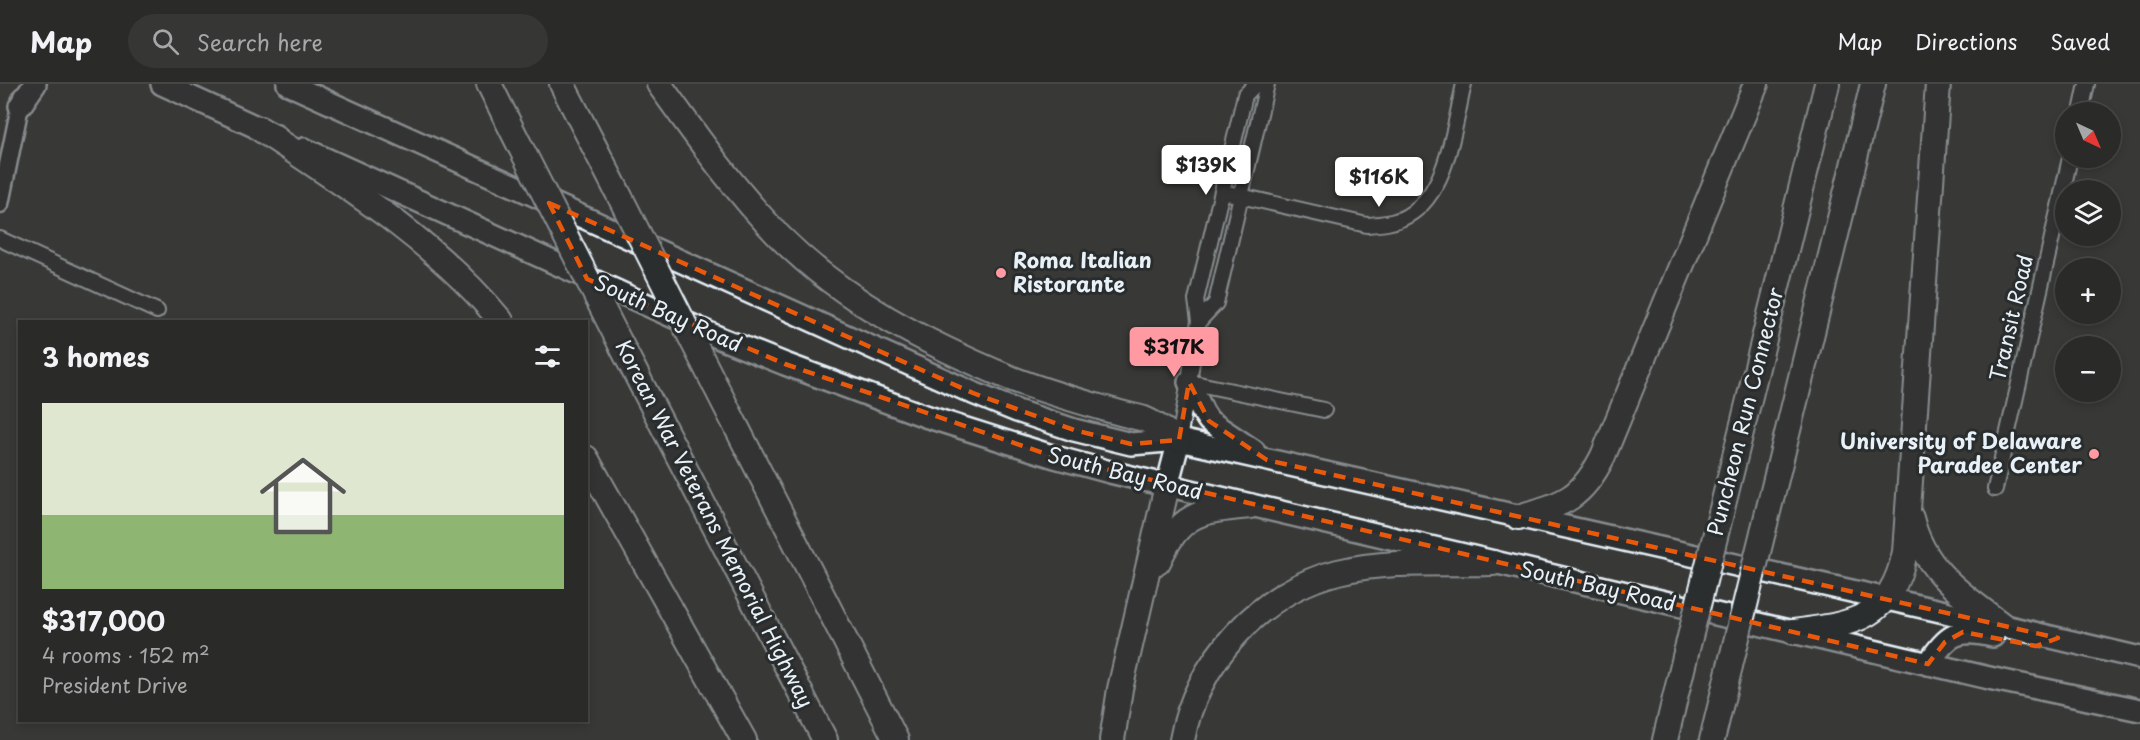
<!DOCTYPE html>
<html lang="en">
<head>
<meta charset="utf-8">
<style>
  body { margin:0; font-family:"Playpen Sans",sans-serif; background:#363634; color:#f1f3f6; height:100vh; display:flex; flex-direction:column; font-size:22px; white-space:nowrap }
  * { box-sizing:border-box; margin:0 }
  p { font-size:20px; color:#a5a7a8 }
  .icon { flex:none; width:33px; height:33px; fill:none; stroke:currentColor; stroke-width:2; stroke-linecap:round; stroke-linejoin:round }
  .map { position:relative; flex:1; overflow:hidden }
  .panel { position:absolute; left:18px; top:236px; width:570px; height:402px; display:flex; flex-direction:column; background:#2a2a28; border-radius:0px; box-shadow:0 3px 9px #0003,0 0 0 2px #464645 }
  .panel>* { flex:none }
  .needle { width:39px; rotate:136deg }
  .controls { position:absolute; left:2055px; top:18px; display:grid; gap:12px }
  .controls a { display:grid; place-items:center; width:66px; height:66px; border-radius:50%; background:#2a2a28; box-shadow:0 3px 9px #0003,0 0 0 2px #464645; font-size:30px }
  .price { position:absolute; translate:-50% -51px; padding:0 14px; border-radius:6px; background:#fff; color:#222; font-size:20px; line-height:39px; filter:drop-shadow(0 2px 3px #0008) }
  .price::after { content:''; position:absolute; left:50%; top:36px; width:18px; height:14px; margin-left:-9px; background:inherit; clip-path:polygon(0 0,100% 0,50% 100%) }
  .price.current { background:#ff9aa2; color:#111 }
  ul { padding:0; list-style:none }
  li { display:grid; align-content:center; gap:12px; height:318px; padding:0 24px }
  li span { display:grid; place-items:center; height:186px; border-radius:0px; color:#555 }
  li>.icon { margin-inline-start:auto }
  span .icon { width:108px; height:108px; fill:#fffc; stroke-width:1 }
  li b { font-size:26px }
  h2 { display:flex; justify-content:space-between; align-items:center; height:72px; padding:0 24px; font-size:26px }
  header { display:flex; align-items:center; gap:36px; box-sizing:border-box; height:84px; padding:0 30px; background:#2a2a28; border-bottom:2px solid #464645 }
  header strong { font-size:28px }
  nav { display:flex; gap:33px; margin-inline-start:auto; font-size:21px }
  .search { width:420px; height:54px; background:#363634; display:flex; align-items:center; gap:15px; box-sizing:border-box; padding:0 21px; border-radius:33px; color:#a5a7a8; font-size:22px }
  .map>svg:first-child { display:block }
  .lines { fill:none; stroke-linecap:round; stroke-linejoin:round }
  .minor-casing { stroke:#e8f1f8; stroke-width:18 }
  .tertiary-casing { stroke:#e8f1f8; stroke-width:21 }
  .trunk-casing { stroke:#e8f1f8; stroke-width:26 }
  .motorway-casing { stroke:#e8f1f8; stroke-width:28 }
  .minor { stroke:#2a2d2e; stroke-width:14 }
  .tertiary { stroke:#2a2d2e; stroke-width:16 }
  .trunk { stroke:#2a2d2e; stroke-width:21 }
  .motorway { stroke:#2a2d2e; stroke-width:24 }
  .motorway-bridge-casing { stroke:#e8f1f8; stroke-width:28; stroke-linecap:butt }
  .motorway-bridge { stroke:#2a2d2e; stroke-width:24 }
  .marked { fill:none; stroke:#e8590c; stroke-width:4.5; stroke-dasharray:12 8; stroke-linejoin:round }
  .poi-dot { fill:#ff9aa2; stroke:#2a2d2e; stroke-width:2 }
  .labels { text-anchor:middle; stroke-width:6; stroke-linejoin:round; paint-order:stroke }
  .poi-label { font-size:21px; font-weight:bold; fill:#e8f1f8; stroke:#2a2d2e; text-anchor:start }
  .street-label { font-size:21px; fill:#e8f1f8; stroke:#2a2d2e }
</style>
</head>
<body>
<header>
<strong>Map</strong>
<div class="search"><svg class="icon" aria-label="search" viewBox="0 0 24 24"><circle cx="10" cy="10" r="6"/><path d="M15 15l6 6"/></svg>Search here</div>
<nav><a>Map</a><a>Directions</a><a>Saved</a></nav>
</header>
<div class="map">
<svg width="2140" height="656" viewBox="0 0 2140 656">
  <rect width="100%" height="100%" fill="#383836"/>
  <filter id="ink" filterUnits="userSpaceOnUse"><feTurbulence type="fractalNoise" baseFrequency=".0167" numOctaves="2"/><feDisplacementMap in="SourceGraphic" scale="12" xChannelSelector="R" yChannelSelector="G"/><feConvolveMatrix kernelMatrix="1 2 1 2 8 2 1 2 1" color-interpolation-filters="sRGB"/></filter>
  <g filter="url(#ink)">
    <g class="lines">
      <defs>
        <g id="minor">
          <path d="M2081,28l6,-28"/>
          <path d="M1223,108l144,33c14,-1 28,-2 40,-9 41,-23 47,-90 57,-132"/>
          <path d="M0,155l157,72"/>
          <path d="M1199,237l17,-18 51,-219"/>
          <path d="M1189,298l135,28"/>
          <path d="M1179,356l20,-119 -3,-21 49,-205 11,-11"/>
          <path d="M1995,405l75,-331"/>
        </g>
        <path id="tertiary" d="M0,120l22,-108"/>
        <g id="trunk">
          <path d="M162,0l114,52"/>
          <path d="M288,0l685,309 44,18 57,19 57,14 48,-4 757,170 204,48"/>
          <path d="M20,22l15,-22"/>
          <path d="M304,65l418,190 63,25 140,52 130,41 55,15 879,206 151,32"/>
          <path d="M1189,298l14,30 6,9 45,30"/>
          <path d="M1167,402l12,-46"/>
          <path d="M1928,580c21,-31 29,-36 65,-28"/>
        </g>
        <g id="motorway">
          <path d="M489,0l31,62"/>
          <path d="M562,0l54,105"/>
          <path d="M659,0c38,53 75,106 121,153 65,65 146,106 230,141 33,13 69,23 103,33 10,3 21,5 31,8 12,5 24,14 35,21"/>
          <path d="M260,45c86,57 174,111 241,192"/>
          <path d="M620,259l205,397"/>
          <path d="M715,301l181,355"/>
          <path d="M586,374l158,282"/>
          <path d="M1721,429l106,-429"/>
          <path d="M1518,433c45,-13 63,-17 85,-61l153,-372"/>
          <path d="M1911,434c13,53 50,76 91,107"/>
          <path d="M1763,448l110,-448"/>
          <path d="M1158,478c23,-50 41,-51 92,-56"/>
          <path d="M1793,548c60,-8 98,-12 112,-80l33,-468"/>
          <path d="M1112,656l8,-51 47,-203"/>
          <path d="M1182,656c14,-78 79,-149 156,-168 50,-12 104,-8 155,-9"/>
          <path d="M1665,656l20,-83"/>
          <path d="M1712,656l18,-74"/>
        </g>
      </defs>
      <use href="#minor" class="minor-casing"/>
      <use href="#tertiary" class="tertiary-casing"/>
      <use href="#trunk" class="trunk-casing"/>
      <use href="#motorway" class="motorway-casing"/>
      <use href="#minor" class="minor"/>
      <use href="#tertiary" class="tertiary"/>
      <use href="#trunk" class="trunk"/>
      <use href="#motorway" class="motorway"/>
      <defs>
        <g id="motorway-bridge">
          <path d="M520,62l100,197"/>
          <path d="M616,105l99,196"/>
          <path d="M1685,573l36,-144"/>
          <path d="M1730,582l33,-134"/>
        </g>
      </defs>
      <use href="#motorway-bridge" class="motorway-bridge-casing"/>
      <use href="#motorway-bridge" class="motorway-bridge"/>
    </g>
  </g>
  <path d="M0 0H2140V656H0ZM549,119l424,190 101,37 57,14 48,-4 10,-58 20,39 58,39 791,178 -22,8 -73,-14 -18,10 -17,22 -873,-207 -270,-93 -198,-85z" fill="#383836" fill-opacity=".55" fill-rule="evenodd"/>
  <path class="marked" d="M549,119l424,190 101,37 57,14 48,-4 10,-58 20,39 58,39 791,178 -22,8 -73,-14 -18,10 -17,22 -873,-207 -270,-93 -198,-85z"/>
  <g class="poi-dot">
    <circle cx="1001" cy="189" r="6"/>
    <circle cx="2094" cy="370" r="6"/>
  </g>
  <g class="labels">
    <g class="poi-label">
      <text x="1013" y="184">Roma Italian<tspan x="1013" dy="24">Ristorante</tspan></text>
      <text x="2082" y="365" text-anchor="end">University of Delaware<tspan x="2082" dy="24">Paradee Center</tspan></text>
    </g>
    <g class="street-label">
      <text transform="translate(668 230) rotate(24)" y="7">South Bay Road</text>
      <text transform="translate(2012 234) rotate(-77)" y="7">Transit Road</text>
      <text transform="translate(1746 328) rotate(-76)" y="7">Puncheon Run Connector</text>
      <text transform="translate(1125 390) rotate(14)" y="7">South Bay Road</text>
      <text transform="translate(714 440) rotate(63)" y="7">Korean War Veterans Memorial Highway</text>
      <text transform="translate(1598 503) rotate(13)" y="7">South Bay Road</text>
    </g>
  </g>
</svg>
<div class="controls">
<a><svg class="needle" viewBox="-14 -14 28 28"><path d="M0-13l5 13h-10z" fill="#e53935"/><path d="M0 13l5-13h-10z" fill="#a5a7a8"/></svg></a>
<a><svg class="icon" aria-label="layers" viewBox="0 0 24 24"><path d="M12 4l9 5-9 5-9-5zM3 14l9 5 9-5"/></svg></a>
<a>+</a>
<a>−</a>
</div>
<b class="price" style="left:1206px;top:112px">$139K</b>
<b class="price" style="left:1379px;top:124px">$116K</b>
<b class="price current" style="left:1174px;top:294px">$317K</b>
<section class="panel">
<h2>3 homes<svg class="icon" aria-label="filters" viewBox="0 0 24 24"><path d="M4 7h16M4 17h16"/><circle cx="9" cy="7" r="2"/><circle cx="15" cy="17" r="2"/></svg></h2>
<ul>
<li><span style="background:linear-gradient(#dfe7d0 60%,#8fb573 0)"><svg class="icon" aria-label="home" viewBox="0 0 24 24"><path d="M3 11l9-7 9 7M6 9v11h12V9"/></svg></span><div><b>$317,000</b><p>4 rooms · 152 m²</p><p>President Drive</p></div></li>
</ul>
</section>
</div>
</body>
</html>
